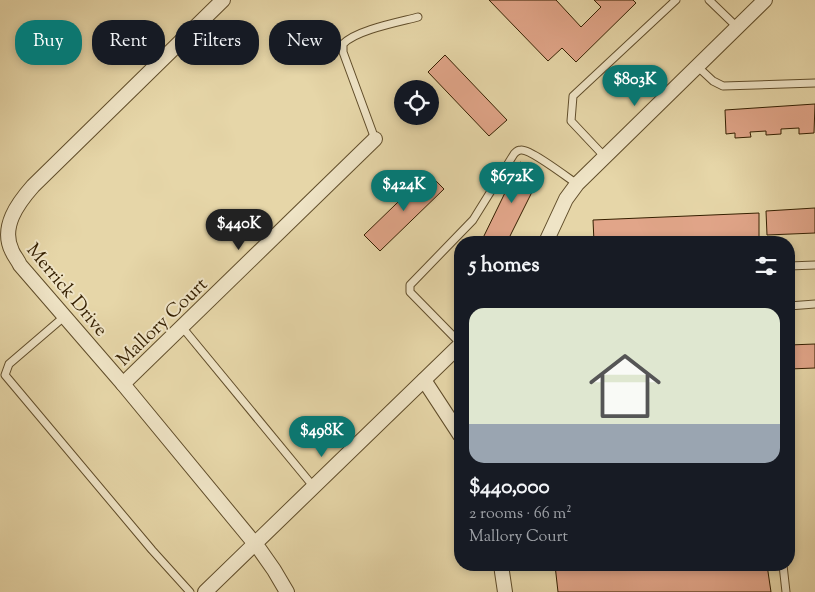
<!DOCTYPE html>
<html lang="en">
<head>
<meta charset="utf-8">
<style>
  body { margin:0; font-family:"Sorts Mill Goudy",serif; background:#20242c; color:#f1f3f6; height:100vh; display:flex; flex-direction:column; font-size:19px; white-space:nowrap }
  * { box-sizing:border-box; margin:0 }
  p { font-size:16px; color:#9ea1a6 }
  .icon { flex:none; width:28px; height:28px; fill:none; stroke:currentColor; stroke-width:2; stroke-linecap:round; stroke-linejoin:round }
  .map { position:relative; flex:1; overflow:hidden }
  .sheet { position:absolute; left:454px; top:236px; width:341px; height:335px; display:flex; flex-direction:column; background:#171b24; border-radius:20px; box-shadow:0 2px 8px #0003 }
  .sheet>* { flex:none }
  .banner { position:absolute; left:15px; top:20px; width:364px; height:45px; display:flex; gap:10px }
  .fabs { position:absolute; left:394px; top:80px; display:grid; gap:10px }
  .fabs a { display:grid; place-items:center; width:45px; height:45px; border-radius:50%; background:#171b24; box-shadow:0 2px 8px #0003; font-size:25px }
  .price { position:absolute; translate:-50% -42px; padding:0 11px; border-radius:18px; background:#0f766e; color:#fff; font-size:16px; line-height:32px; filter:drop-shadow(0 1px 2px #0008) }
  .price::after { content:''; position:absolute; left:50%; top:30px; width:15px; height:11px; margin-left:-8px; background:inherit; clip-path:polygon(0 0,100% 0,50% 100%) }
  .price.on { background:#222; color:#fff }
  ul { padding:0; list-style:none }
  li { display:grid; align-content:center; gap:10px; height:265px; padding:0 15px }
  li span { display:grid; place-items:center; height:155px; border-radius:15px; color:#555 }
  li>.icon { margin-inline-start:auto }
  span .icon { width:90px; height:90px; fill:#fffc; stroke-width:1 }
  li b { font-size:21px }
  h2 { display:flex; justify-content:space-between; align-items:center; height:60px; padding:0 15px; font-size:21px }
  .chip { padding:0 18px; border-radius:20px; background:#171b24; box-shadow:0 2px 8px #0003; font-size:18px; line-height:45px }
  .chip.on { background:#0f766e; color:#fff }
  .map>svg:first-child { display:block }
  .building { fill:#e1a589; stroke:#341f00 }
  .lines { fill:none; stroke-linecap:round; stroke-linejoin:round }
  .service-casing { stroke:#604d2a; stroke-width:9 }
  .minor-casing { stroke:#604d2a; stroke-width:16 }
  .service { stroke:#efe4c6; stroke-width:7 }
  .minor { stroke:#efe4c6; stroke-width:14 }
  .labels { text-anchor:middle; stroke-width:4; stroke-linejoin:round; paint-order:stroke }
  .street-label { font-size:19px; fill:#341f00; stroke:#efe4c6 }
</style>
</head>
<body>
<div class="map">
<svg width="815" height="592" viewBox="0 0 815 592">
  <rect width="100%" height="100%" fill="#e6d6a8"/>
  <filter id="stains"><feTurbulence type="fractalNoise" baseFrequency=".004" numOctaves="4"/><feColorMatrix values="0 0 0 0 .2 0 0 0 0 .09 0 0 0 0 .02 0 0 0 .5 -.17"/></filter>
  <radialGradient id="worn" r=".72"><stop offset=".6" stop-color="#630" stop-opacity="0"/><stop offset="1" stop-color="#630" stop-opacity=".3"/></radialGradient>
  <g class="building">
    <path d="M489,0h67l25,27 20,-20 -7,-7h39l3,3 -60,59 -14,-14 -14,13z"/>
    <path d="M445,55l62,65 -18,16 -61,-64z"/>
    <path d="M815,104l-1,29 -15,1v-6l-18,1v5l-15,1v-4l-16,1 1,5 -16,1v-5l-9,1 -1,-24z"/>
    <path d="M520,162l22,10 -35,70h-26z"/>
    <path d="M428,173l16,16 -64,62 -16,-16z"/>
    <path d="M815,208v25l-48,2 -1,-24z"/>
    <path d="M759,213v24l-121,5h-44l-1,-22z"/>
    <path d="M815,344v24l-26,1v-24z"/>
    <path d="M555,565h212l4,27h-213z"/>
  </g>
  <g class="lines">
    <defs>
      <g id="service">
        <path d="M709,0l28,27"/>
        <path d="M698,67l15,14 10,5 92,-3"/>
        <path d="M375,139l-32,-87v-8c13,-14 56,-22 75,-27"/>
        <path d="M604,156l-33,-35 2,-25 103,-96"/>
        <path d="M789,266l26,-1"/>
        <path d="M789,306l26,-2"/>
        <path d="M65,316l-56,48 -4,11 147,175 38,42"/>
        <path d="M182,327l131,159"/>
        <path d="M460,343l-50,-51v-7l63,-65 41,-66c2,-2 3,-4 7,-4 9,-1 46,27 56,34"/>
        <path d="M783,565l3,27"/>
      </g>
      <g id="minor">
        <path d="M223,0l-190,186c-15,17 -33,41 -21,65 2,5 6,9 8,14l103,119 137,166 14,20 13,22"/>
        <path d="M546,242l20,-43 11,-15 188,-184"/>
        <path d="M424,380l36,55"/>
        <path d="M123,384l252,-245"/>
        <path d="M501,565l4,27"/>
        <path d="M205,592l255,-247"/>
      </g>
    </defs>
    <use href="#service" class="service-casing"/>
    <use href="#minor" class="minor-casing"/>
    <use href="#service" class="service"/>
    <use href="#minor" class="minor"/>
  </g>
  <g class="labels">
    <g class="street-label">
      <text transform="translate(68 289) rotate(50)" y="7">Merrick Drive</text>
      <text transform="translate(161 321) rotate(-44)" y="7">Mallory Court</text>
    </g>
  </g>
  <rect width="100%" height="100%" filter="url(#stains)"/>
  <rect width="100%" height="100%" fill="url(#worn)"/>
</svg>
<div class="fabs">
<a><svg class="icon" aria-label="locate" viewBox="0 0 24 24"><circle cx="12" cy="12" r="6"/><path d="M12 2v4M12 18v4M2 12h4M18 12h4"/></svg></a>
</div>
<b class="price" style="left:635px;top:107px">$803K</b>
<b class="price" style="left:512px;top:204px">$672K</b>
<b class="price" style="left:404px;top:212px">$424K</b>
<b class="price on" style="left:239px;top:251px">$440K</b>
<b class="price" style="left:322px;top:458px">$498K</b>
<div class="banner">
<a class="chip on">Buy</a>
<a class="chip">Rent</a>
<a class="chip">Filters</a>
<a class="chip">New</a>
</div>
<section class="sheet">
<h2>5 homes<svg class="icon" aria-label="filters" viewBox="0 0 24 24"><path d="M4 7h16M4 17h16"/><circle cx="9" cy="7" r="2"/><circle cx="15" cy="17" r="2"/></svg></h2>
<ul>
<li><span style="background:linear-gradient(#dfe7d0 75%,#9aa5b1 0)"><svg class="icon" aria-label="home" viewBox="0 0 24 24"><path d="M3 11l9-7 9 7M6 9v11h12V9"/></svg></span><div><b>$440,000</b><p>2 rooms · 66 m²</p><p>Mallory Court</p></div></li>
</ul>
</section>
</div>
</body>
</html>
